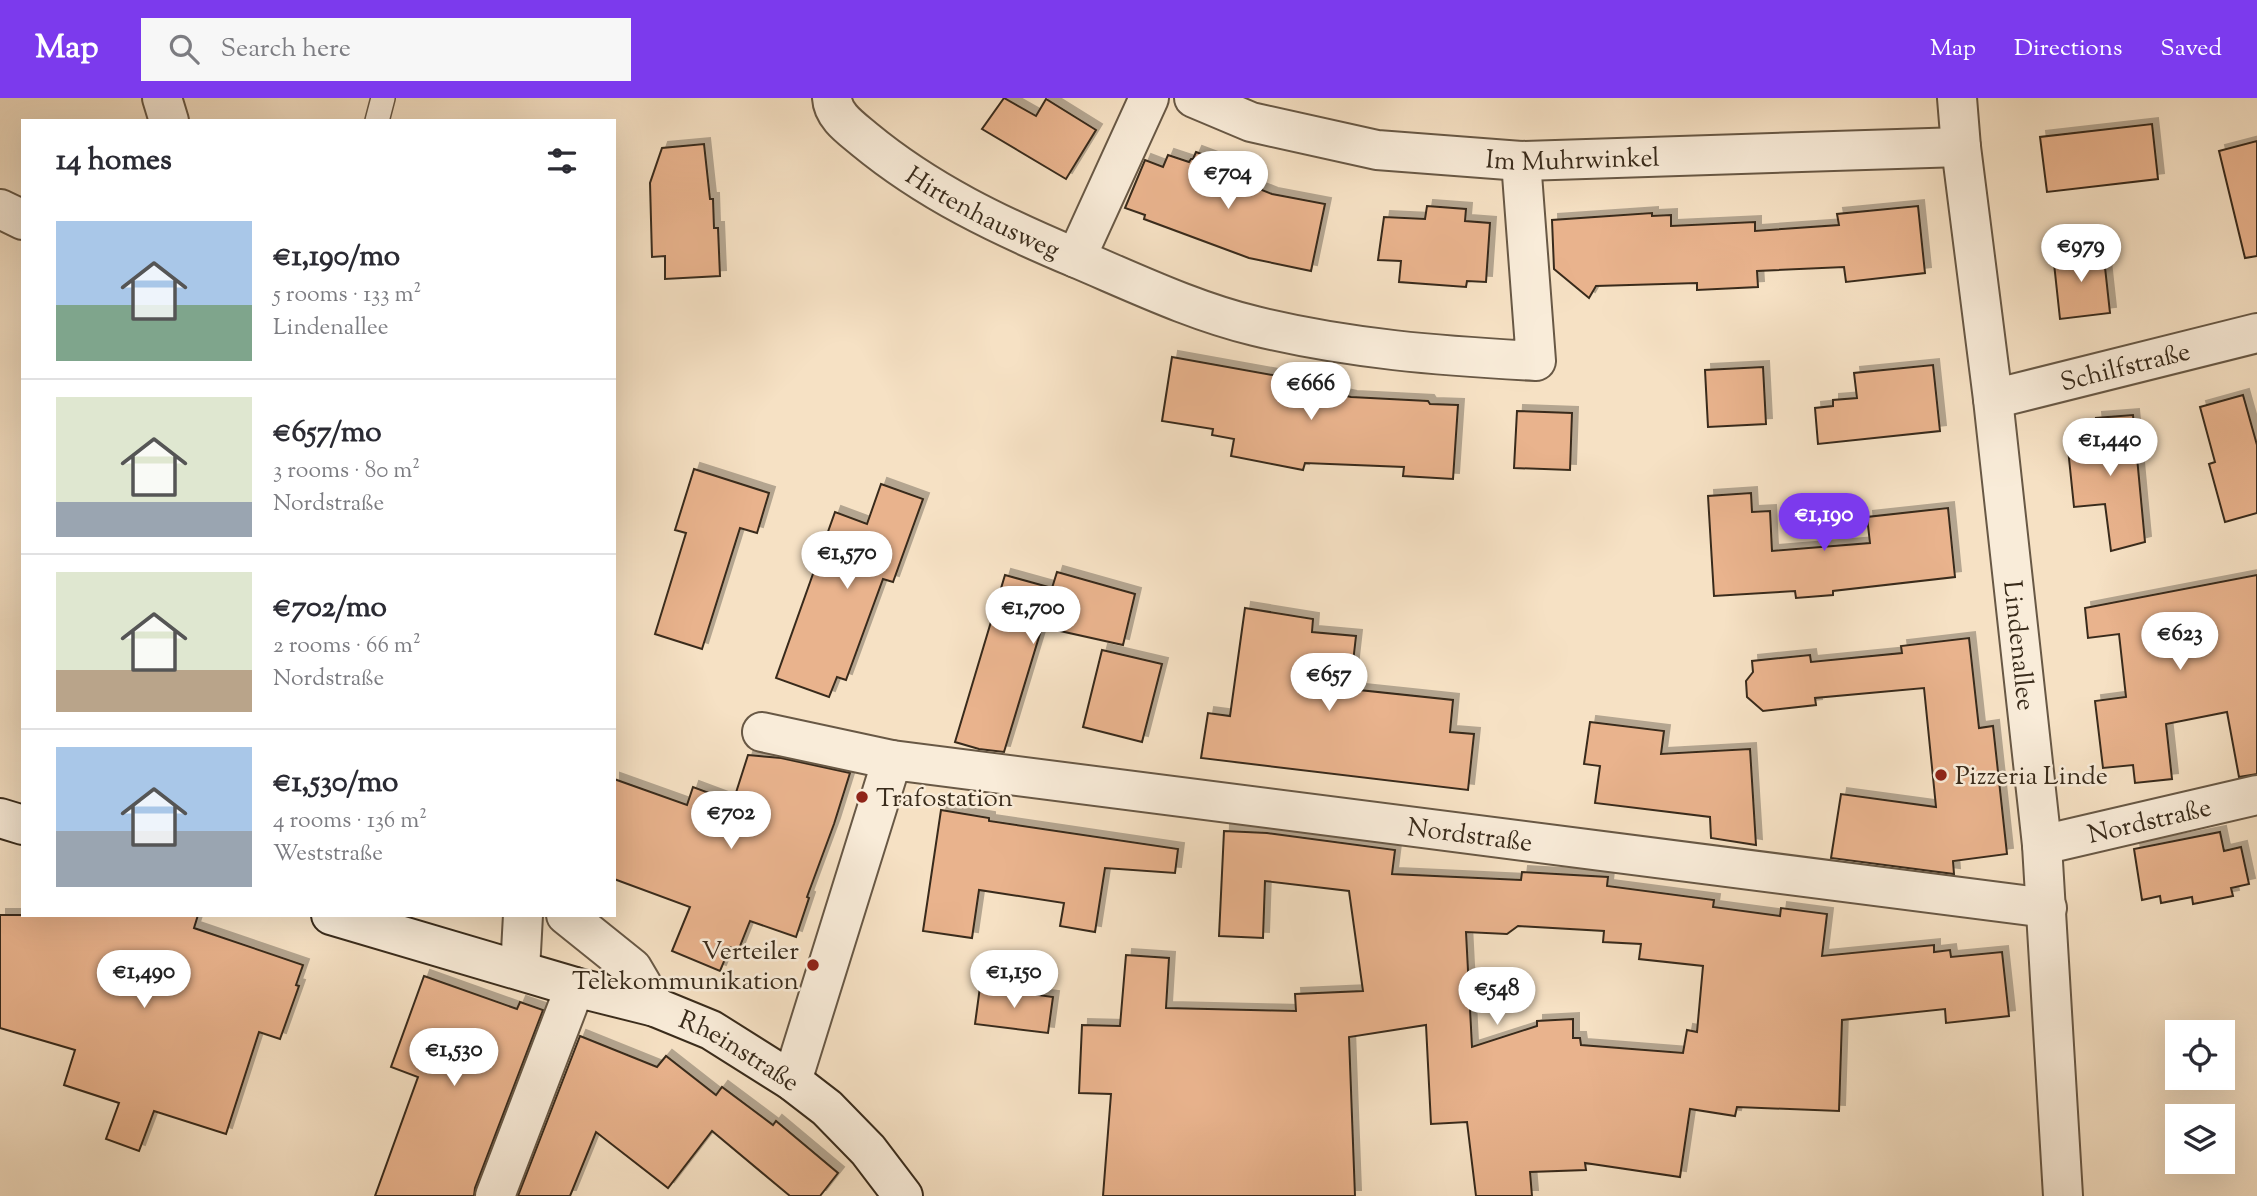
<!DOCTYPE html>
<html lang="en">
<head>
<meta charset="utf-8">
<style>
  body { margin:0; font-family:"Sorts Mill Goudy",serif; background:#f7f7f7; color:#2b2b33; height:100vh; display:flex; flex-direction:column; font-size:26px; white-space:nowrap }
  * { box-sizing:border-box; margin:0 }
  p { font-size:23px; color:#7c7c81 }
  .icon { flex:none; width:38px; height:38px; fill:none; stroke:currentColor; stroke-width:2; stroke-linecap:round; stroke-linejoin:round }
  .map { position:relative; flex:1; overflow:hidden }
  .drawer { position:absolute; left:21px; top:21px; width:595px; height:798px; display:flex; flex-direction:column; background:#fff; border-radius:0px; box-shadow:0 7px 28px #0002 }
  .drawer>* { flex:none }
  .tools { position:absolute; left:2165px; top:922px; display:grid; gap:14px }
  .tools a { display:grid; place-items:center; width:70px; height:70px; border-radius:0px; background:#fff; box-shadow:0 7px 28px #0002; font-size:35px }
  .price { position:absolute; translate:-50% -60px; padding:0 16px; border-radius:24px; background:#fff; color:#222; font-size:23px; line-height:46px; filter:drop-shadow(0 2px 4px #0008) }
  .price::after { content:''; position:absolute; left:50%; top:42px; width:21px; height:16px; margin-left:-10px; background:inherit; clip-path:polygon(0 0,100% 0,50% 100%) }
  .price.active { background:#7c3aed; color:#fff }
  ul { padding:0; list-style:none }
  li { display:flex; align-items:center; gap:21px; height:175px; padding:0 35px }
  li+li { border-top:2px solid #e1e1e2 }
  li span { display:grid; place-items:center; flex:none; width:196px; height:140px; border-radius:0px; color:#555 }
  li>.icon { margin-inline-start:auto }
  span .icon { width:84px; height:84px; fill:#fffc; stroke-width:1 }
  li b { font-size:30px }
  h2 { display:flex; justify-content:space-between; align-items:center; height:84px; padding:0 35px; font-size:30px }
  header { display:flex; align-items:center; gap:42px; box-sizing:border-box; height:98px; padding:0 35px; background:#7c3aed; color:#fff }
  header strong { font-size:33px }
  nav { display:flex; gap:38px; margin-inline-start:auto; font-size:24px }
  .search { width:490px; height:63px; background:#f7f7f7; display:flex; align-items:center; gap:18px; box-sizing:border-box; padding:0 24px; border-radius:0px; color:#7c7c81; font-size:26px }
  .map>svg:first-child { display:block }
  .building { fill:#e9b38d; stroke:#392b1b; stroke-width:2; fill-rule:evenodd; filter:url(#shadow) }
  .lines { fill:none; stroke-linecap:round; stroke-linejoin:round }
  .service-casing { stroke:#685845; stroke-width:26 }
  .minor-casing { stroke:#685845; stroke-width:42 }
  .secondary-casing { stroke:#392b1b; stroke-width:42 }
  .service { stroke:#f9ecd9; stroke-width:23 }
  .minor { stroke:#f9ecd9; stroke-width:38 }
  .secondary { stroke:#f9ecd9; stroke-width:38 }
  .poi-dot { fill:#8f2418; stroke:#f9ecd9; stroke-width:2.5 }
  .labels { text-anchor:middle; stroke-width:5; stroke-linejoin:round; paint-order:stroke }
  .street-label { font-size:26px; fill:#392b1b; stroke:#f9ecd9 }
  .poi-label { font-size:26px; fill:#392b1b; stroke:#f9ecd9; text-anchor:start }
</style>
</head>
<body>
<header>
<strong>Map</strong>
<div class="search"><svg class="icon" aria-label="search" viewBox="0 0 24 24"><circle cx="10" cy="10" r="6"/><path d="M15 15l6 6"/></svg>Search here</div>
<nav><a>Map</a><a>Directions</a><a>Saved</a></nav>
</header>
<div class="map">
<svg width="2257" height="1098" viewBox="0 0 2257 1098">
  <defs>
    <filter id="shadow"><feDropShadow dx="6" dy="-6" stdDeviation="0" flood-color="#0004"/></filter>
  </defs>
  <rect width="100%" height="100%" fill="#f6e1c4"/>
  <filter id="stains"><feTurbulence type="fractalNoise" baseFrequency=".00286" numOctaves="4"/><feColorMatrix values="0 0 0 0 .2 0 0 0 0 .09 0 0 0 0 .02 0 0 0 .5 -.17"/></filter>
  <radialGradient id="worn" r=".72"><stop offset=".6" stop-color="#630" stop-opacity="0"/><stop offset="1" stop-color="#630" stop-opacity=".3"/></radialGradient>
  <g class="building">
    <path d="M1004,0l32,18 10,-17 50,31 -30,49 -84,-50z"/>
    <path d="M2152,26l6,55 -111,13 -7,-55z"/>
    <path d="M2257,43v115l-12,2 -26,-107z"/>
    <path d="M704,46l6,55h3l1,29h4l2,48 -55,3v-23l-13,1 -2,-74 12,-35z"/>
    <path d="M1196,54l32,12 -3,7 3,2 -1,3 45,18 53,10 -14,67 -62,-13 -105,-39 1,-4 -20,-7 20,-48 18,7 5,-12 21,7 2,-3h2z"/>
    <path d="M1427,108l39,3 -1,12 25,2 -4,59 -19,-1 -1,6 -67,-5 2,-21 -23,-1 6,-43 41,2z"/>
    <path d="M1918,108l7,67 -79,9 -2,-15 -87,4 1,16 -61,3v-7l-101,3 -7,12 -35,-29 -2,-49 100,-7v3l19,-1v11l84,-4v9l84,-6 -2,-11z"/>
    <path d="M2103,151l7,64 -50,6 -7,-65z"/>
    <path d="M1172,259l117,21 -1,5 63,14 77,4 2,3 28,1 -5,74 -50,-3 1,-9 -99,-4 -2,7 -72,-14 3,-17 -22,-4 1,-6 -51,-8z"/>
    <path d="M1933,267l7,66 -122,13 -3,-36 18,-2v-6l24,-2 -3,-25z"/>
    <path d="M1763,269l3,57 -58,3 -3,-57z"/>
    <path d="M2243,297l14,50v68l-32,9 -16,-58 6,-2 -15,-55z"/>
    <path d="M1517,313l55,2 -2,57 -56,-2z"/>
    <path d="M2133,317l12,127 -34,9 -6,-47 -31,3 -7,-68 31,-3 -2,-18z"/>
    <path d="M694,371l75,24 -12,40 -17,-5 -38,121 -47,-15 31,-101 -11,-3z"/>
    <path d="M881,386l42,15 -30,83 -10,-3 -37,101 -9,-3 -8,20 -53,-19 59,-166 32,12z"/>
    <path d="M1751,395l1,19 18,-1 2,40 98,-8 -3,-26 81,-9 7,69 -122,14v4l-37,3 -1,-7 -81,5 -6,-100z"/>
    <path d="M1057,474l78,22 -12,51 -81,-18 -38,125 -25,-3 -24,-7 50,-167 47,13z"/>
    <path d="M2257,477v199l-18,3 -12,-65 -61,12 6,55 -37,4 -2,-18 -30,3 -8,-67 31,-4 -7,-63 -31,4 -3,-30z"/>
    <path d="M1245,510l68,11 -1,13 44,4 -6,53 103,11 -3,32 24,2 -6,56 -267,-32 7,-45 22,3z"/>
    <path d="M1969,540l10,90 14,-2 14,128 -54,7 1,13 -123,-16 10,-64 95,13 -12,-119 -109,10 1,7 -53,6 -16,-14 -1,-16 7,-9 -1,-11 58,-6 1,7 91,-9 -1,-7z"/>
    <path d="M1102,552l60,14 -20,78 -59,-15z"/>
    <path d="M1590,624l74,9 -3,23 89,-5 6,96 -45,-7 -1,-21 -115,-14 5,-37 -16,-2z"/>
    <path d="M748,657l33,3 69,15 -16,51 -27,73 2,1 -13,39 -46,-16 -12,30 -8,-4 -10,24 -48,-20 18,-44 -76,-28v-100l73,26 6,-18 40,15z"/>
    <path d="M941,712l48,8v3l189,28 -3,24 -70,-5 -10,64 -35,-6 4,-23 -85,-13 -7,48 -49,-7z"/>
    <path d="M1224,733l43,2 128,17 -3,24 129,6 1,-8 86,5 -1,9 107,14 -1,7 67,9 1,-8 46,6 -5,42 112,-11v7l16,-2 1,7 51,-5 7,64 -63,7 -1,-14 -103,11 -3,91 -102,-4 -2,9 -45,-7 -10,68 -95,-14 1,7 -56,2 2,24h-56l-9,-74 -36,2 -5,-99 -77,12 6,159h-252l8,-102 -32,-1 3,-68 38,1 6,-71 43,3 -3,50 130,3 -1,-17 68,-3 -14,-100 -84,-10 -2,57 -44,-2zM1518,828l86,5 -1,11 38,2 -2,15 64,7 -6,66 -10,-2 -4,23 -102,-8 -1,-7h-7v-19l-36,2v5l-65,21 -6,-115 41,2z"/>
    <path d="M2220,734l4,19 17,-4 8,37 -18,4 2,8 -40,8 -1,-7 -31,6 -1,-7 -18,4 -8,-51z"/>
    <path d="M0,817h198l-4,13 109,37 -7,20 3,1 -19,53 -21,-7 -33,102 -72,-23 -15,40 -33,-12 13,-36 -55,-18 11,-35 -75,-22z"/>
    <path d="M424,878l93,33 3,-7 23,8 -68,178 -1,8h-99l43,-119 -27,-10z"/>
    <path d="M980,889l73,10 -5,36 -73,-9z"/>
    <path d="M580,938l77,31 9,-11 50,39 6,-8 51,38 3,-4 62,52 -18,23h-30l-78,-65 -44,57 -72,-56 -26,64h-52z"/>
  </g>
  <g class="lines">
    <defs>
      <path id="service" d="M377,23l6,-23"/>
      <g id="minor">
        <path d="M162,0l7,23"/>
        <path id="s1" d="M832,0c1,18 19,30 32,41 64,53 136,87 212,119l73,-160"/>
        <path id="s2" d="M1194,0l57,24 126,28 144,11 440,-14"/>
        <path id="s3" d="M1957,0l4,49 32,252 49,446 21,351"/>
        <path d="M0,111l23,11"/>
        <path d="M1076,160c59,25 117,53 179,68 93,23 187,30 281,35l-15,-200"/>
        <path id="s4" d="M1993,301l264,-66"/>
        <path d="M762,634l130,28"/>
        <path id="s5" d="M2042,747l215,-50"/>
        <path d="M566,817l66,53 23,39"/>
        <path d="M520,872l3,-55"/>
        <path id="s6" d="M792,983l100,-321 1155,148"/>
        <path d="M495,1098l80,-209"/>
      </g>
      <g id="secondary">
        <path d="M0,720l23,7"/>
        <path id="s7" d="M331,817l244,72 80,20 56,23 81,51 35,27 41,42 35,46"/>
      </g>
    </defs>
    <use href="#service" class="service-casing"/>
    <use href="#minor" class="minor-casing"/>
    <use href="#secondary" class="secondary-casing"/>
    <use href="#service" class="service"/>
    <use href="#minor" class="minor"/>
    <use href="#secondary" class="secondary"/>
  </g>
  <g class="poi-dot">
    <circle cx="1941" cy="677" r="7"/>
    <circle cx="862" cy="699" r="7"/>
    <circle cx="813" cy="867" r="7"/>
  </g>
  <g class="labels">
    <g class="street-label">
      <text dy="9" stroke="none"><textPath href="#s2" startOffset="387">Im Muhrwinkel</textPath></text>
      <text dy="9" stroke="none"><textPath href="#s1" startOffset="194">Hirtenhausweg</textPath></text>
      <text dy="9" stroke="none"><textPath href="#s4" startOffset="136">Schilfstraße</textPath></text>
      <text dy="9" stroke="none"><textPath href="#s3" startOffset="551">Lindenallee</textPath></text>
      <text dy="9" stroke="none"><textPath href="#s5" startOffset="110">Nordstraße</textPath></text>
      <text dy="9" stroke="none"><textPath href="#s6" startOffset="919">Nordstraße</textPath></text>
      <text dy="9" stroke="none"><textPath href="#s7" startOffset="432">Rheinstraße</textPath></text>
    </g>
    <g class="poi-label">
      <text x="1955" y="686">Pizzeria Linde</text>
      <text x="876" y="708">Trafostation</text>
      <text x="799" y="861" text-anchor="end">Verteiler<tspan x="799" dy="30">Telekommunikation</tspan></text>
    </g>
  </g>
  <rect width="100%" height="100%" filter="url(#stains)"/>
  <rect width="100%" height="100%" fill="url(#worn)"/>
</svg>
<div class="tools">
<a><svg class="icon" aria-label="locate" viewBox="0 0 24 24"><circle cx="12" cy="12" r="6"/><path d="M12 2v4M12 18v4M2 12h4M18 12h4"/></svg></a>
<a><svg class="icon" aria-label="layers" viewBox="0 0 24 24"><path d="M12 4l9 5-9 5-9-5zM3 14l9 5 9-5"/></svg></a>
</div>
<b class="price" style="left:1228px;top:113px">€704</b>
<b class="price" style="left:2081px;top:186px">€979</b>
<b class="price" style="left:1311px;top:324px">€666</b>
<b class="price" style="left:2110px;top:380px">€1,440</b>
<b class="price active" style="left:1824px;top:455px">€1,190</b>
<b class="price" style="left:847px;top:493px">€1,570</b>
<b class="price" style="left:1033px;top:548px">€1,700</b>
<b class="price" style="left:2180px;top:574px">€623</b>
<b class="price" style="left:1329px;top:615px">€657</b>
<b class="price" style="left:731px;top:753px">€702</b>
<b class="price" style="left:144px;top:912px">€1,490</b>
<b class="price" style="left:1014px;top:912px">€1,150</b>
<b class="price" style="left:1497px;top:929px">€548</b>
<b class="price" style="left:454px;top:990px">€1,530</b>
<section class="drawer">
<h2>14 homes<svg class="icon" aria-label="filters" viewBox="0 0 24 24"><path d="M4 7h16M4 17h16"/><circle cx="9" cy="7" r="2"/><circle cx="15" cy="17" r="2"/></svg></h2>
<ul>
<li><span style="background:linear-gradient(#a9c7e8 60%,#7fa58c 0)"><svg class="icon" aria-label="home" viewBox="0 0 24 24"><path d="M3 11l9-7 9 7M6 9v11h12V9"/></svg></span><div><b>€1,190/mo</b><p>5 rooms · 133 m²</p><p>Lindenallee</p></div></li>
<li><span style="background:linear-gradient(#dfe7d0 75%,#9aa5b1 0)"><svg class="icon" aria-label="home" viewBox="0 0 24 24"><path d="M3 11l9-7 9 7M6 9v11h12V9"/></svg></span><div><b>€657/mo</b><p>3 rooms · 80 m²</p><p>Nordstraße</p></div></li>
<li><span style="background:linear-gradient(#dfe7d0 70%,#b9a48a 0)"><svg class="icon" aria-label="home" viewBox="0 0 24 24"><path d="M3 11l9-7 9 7M6 9v11h12V9"/></svg></span><div><b>€702/mo</b><p>2 rooms · 66 m²</p><p>Nordstraße</p></div></li>
<li><span style="background:linear-gradient(#a9c7e8 60%,#9aa5b1 0)"><svg class="icon" aria-label="home" viewBox="0 0 24 24"><path d="M3 11l9-7 9 7M6 9v11h12V9"/></svg></span><div><b>€1,530/mo</b><p>4 rooms · 136 m²</p><p>Weststraße</p></div></li>
</ul>
</section>
</div>
</body>
</html>
